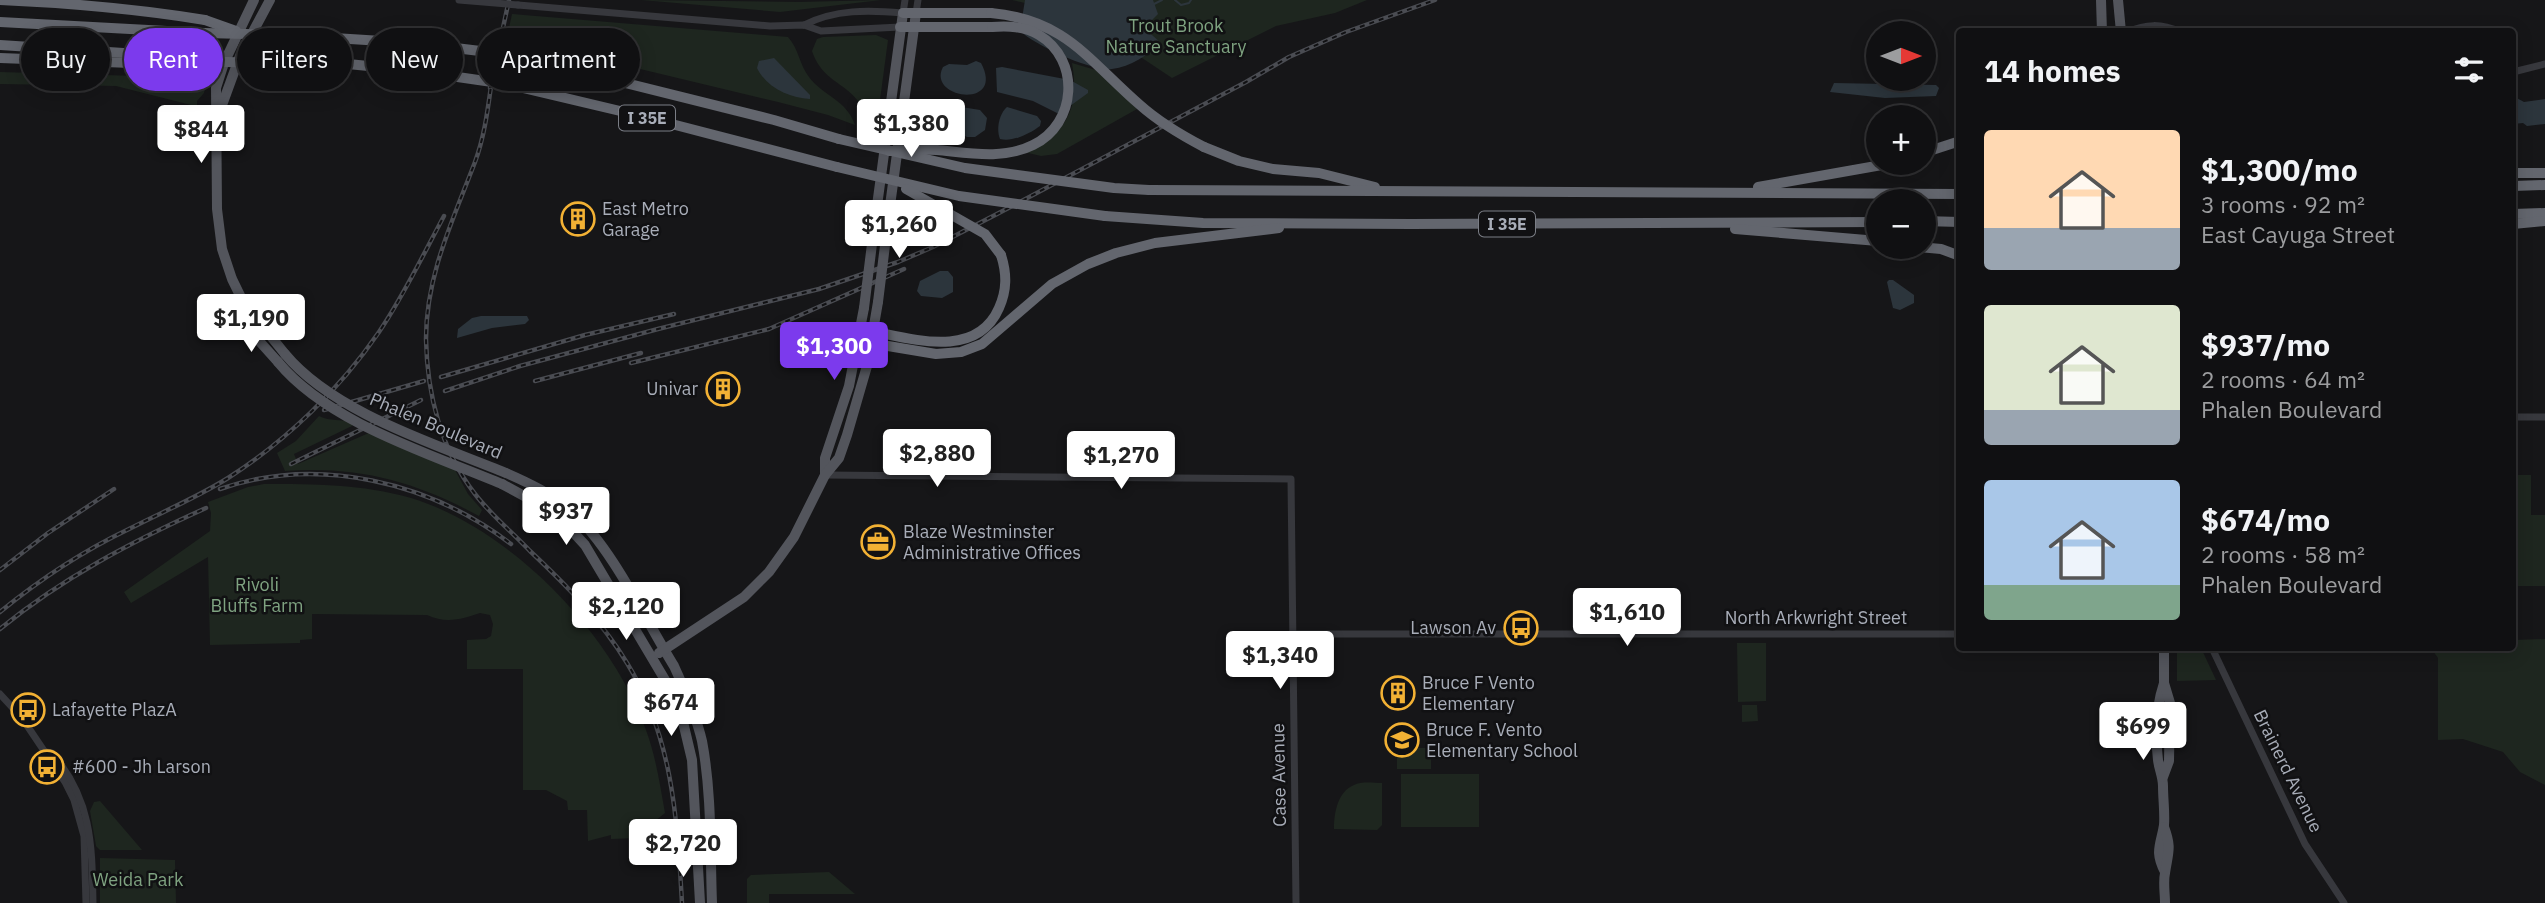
<!DOCTYPE html>
<html lang="en">
<head>
<meta charset="utf-8">
<style>
  body { margin:0; font-family:"IBM Plex Sans",sans-serif; background:#19191b; color:#f1f3f6; height:100vh; display:flex; flex-direction:column; font-size:26px; white-space:nowrap }
  * { box-sizing:border-box; margin:0 }
  p { font-size:23px; color:#9c9d9f }
  .icon { flex:none; width:38px; height:38px; fill:none; stroke:currentColor; stroke-width:2; stroke-linecap:round; stroke-linejoin:round }
  .map { position:relative; flex:1; overflow:hidden }
  .drawer { position:absolute; left:1956px; top:28px; width:560px; height:623px; display:flex; flex-direction:column; background:#101012; border-radius:7px; box-shadow:0 4px 18px #0003,0 0 0 2px #303032 }
  .drawer>* { flex:none }
  .top-card { position:absolute; left:21px; top:28px; width:665px; height:63px; display:flex; gap:14px }
  .needle { width:46px; rotate:90deg }
  .fabs { position:absolute; left:1866px; top:21px; display:grid; gap:14px }
  .fabs a { display:grid; place-items:center; width:70px; height:70px; border-radius:50%; background:#101012; box-shadow:0 4px 18px #0003,0 0 0 2px #303032; font-size:35px }
  .price { position:absolute; translate:-50% -60px; padding:0 16px; border-radius:7px; background:#fff; color:#222; font-size:23px; line-height:46px; filter:drop-shadow(0 2px 4px #0008) }
  .price::after { content:''; position:absolute; left:50%; top:42px; width:21px; height:16px; margin-left:-10px; background:inherit; clip-path:polygon(0 0,100% 0,50% 100%) }
  .price.selected { background:#7c3aed; color:#fff }
  ul { padding:0; list-style:none }
  li { display:flex; align-items:center; gap:21px; height:175px; padding:0 28px }
  li span { display:grid; place-items:center; flex:none; width:196px; height:140px; border-radius:7px; color:#555 }
  li>.icon { margin-inline-start:auto }
  span .icon { width:84px; height:84px; fill:#fffc; stroke-width:1 }
  li b { font-size:30px }
  h2 { display:flex; justify-content:space-between; align-items:center; height:84px; padding:0 28px; font-size:30px }
  .chip { padding:0 24px; border-radius:32px; background:#101012; box-shadow:0 4px 18px #0003,0 0 0 2px #303032; font-size:24px; line-height:63px }
  .chip.selected { background:#7c3aed; color:#fff }
  .map>svg:first-child { display:block }
  .green { fill:#1e261f }
  .water { fill:#2c353c }
  .lines { fill:none; stroke-linecap:round; stroke-linejoin:round }
  .stream { stroke:#2c353c; stroke-width:2 }
  .minor { stroke:#37383d; stroke-width:7 }
  .major { stroke:#53555c; stroke-width:10 }
  .highway { stroke:#63666e; stroke-width:10 }
  .rail-casing { stroke:#4a4c52; stroke-width:4.5 }
  .rail { stroke:#111113; stroke-width:2; stroke-dasharray:5; stroke-linecap:butt }
  .minor-bridge { stroke:#37383d; stroke-width:7 }
  .major-bridge { stroke:#53555c; stroke-width:10 }
  .highway-bridge { stroke:#63666e; stroke-width:10 }
  .labels { text-anchor:middle; stroke-width:5; stroke-linejoin:round; paint-order:stroke }
  .shield { fill:#111113; stroke:#7b7e86; stroke-width:2 }
  .shield-label { font-size:16px; font-weight:bold; fill:#a8adb8 }
  .park-label { font-size:18px; fill:#7fa381; stroke:#111113 }
  .poi-label { font-size:18px; fill:#a8adb8; stroke:#111113; text-anchor:start }
  .street-label { font-size:18px; fill:#a8adb8; stroke:#111113 }
</style>
</head>
<body>
<div class="map">
<svg width="2545" height="903" viewBox="0 0 2545 903">
  <rect width="100%" height="100%" fill="#161618"/>
  <g class="green">
    <path d="M641,0l158,2 82,-2 -101,12z"/>
    <path d="M1012,0h355l-32,13 -59,13 -104,52 -96,-64z"/>
    <path d="M512,14l276,23c11,12 11,27 21,40 14,19 38,23 46,48l-27,-10 -50,-13 -271,-65z"/>
    <path d="M876,35l12,5 -12,90 -6,-1c-10,-49 -45,-39 -58,-78l5,-12 6,-2z"/>
    <path d="M1072,63l27,8 38,38 -80,45 -16,2 -17,-4c43,-18 56,-43 48,-89z"/>
    <path d="M0,72l207,6 -3,15 -7,8v4h-6l-75,-19 -116,-2z"/>
    <path d="M319,416c11,6 22,2 33,7v3l-58,28 4,10 73,-32 83,36 14,26 14,16 -3,6c-65,-35 -120,-50 -194,-45l-8,-18 19,-12z"/>
    <path d="M2513,475h18v40h14v71h-32z"/>
    <path d="M264,484c50,0 98,0 147,14 99,30 201,135 235,232 10,27 14,55 19,83l-15,12 -4,17 -8,-4 -27,1v-4l-23,6 -1,-31h-19l-1,-9 -21,-11h-23v-121h-56v-29l19,-1 5,-3 2,-12 -3,-9 -10,-2c-17,6 -34,11 -53,2l-115,-1v25l-12,1v3l-90,2 -2,-88 -77,46 -7,-11 86,-61 1,-18 -3,-11 40,-15z"/>
    <path d="M2545,639v146l-25,-13 -17,-20 -40,-13 -25,1v-82l-7,-10h82v-8z"/>
    <path d="M1737,643h29v58l-28,1z"/>
    <path d="M2177,648h24l15,32 -39,1z"/>
    <path d="M1757,705l1,16 -16,1v-17z"/>
    <rect x="1397" y="748" width="34" height="21"/>
    <rect x="1401" y="774" width="78" height="53"/>
    <path d="M1382,783v42l-5,5 -43,-1c0,-15 3,-37 20,-44 7,-4 20,-2 28,-2z"/>
    <path d="M100,801l42,49h-42l-4,-4 -6,-35 4,-9z"/>
    <path d="M100,858l75,2 1,43h-76z"/>
    <path d="M829,872l26,22h-86v9h-22v-24l4,-4z"/>
  </g>
  <g class="water">
    <path d="M1025,0h128l5,14 -14,14 17,15c-14,12 -30,24 -49,26 -20,3 -77,-24 -92,-38z"/>
    <path d="M774,58l36,37v4c-21,-1 -44,-12 -53,-31l2,-7z"/>
    <path d="M976,61l5,2c25,47 -55,36 -38,4l6,-3 18,1z"/>
    <path d="M1002,67l68,13 18,10v3l-29,21 -26,-13 -36,-9 -1,-24z"/>
    <path d="M1834,83l102,2 3,3 -3,8 -51,2 -55,-6z"/>
    <path d="M2513,96l11,6 21,-3v25l-18,2 -4,-3 -10,1z"/>
    <path d="M949,105l31,5 7,8 -2,12 -10,7h-8l-20,-9 -3,-18z"/>
    <path d="M1007,107l30,9 4,5 -1,5c-11,8 -27,16 -40,13 -4,-10 -1,-25 7,-32z"/>
    <path d="M940,271h8l5,6v15l-11,6 -21,-2 -4,-5 3,-10z"/>
    <path d="M1889,280h4l21,15v8l-14,7 -7,-2 -6,-26z"/>
    <path d="M481,316h46l2,4 -4,4 -33,4 -35,10 1,-9 14,-11z"/>
  </g>
  <g class="lines">
    <g class="stream">
      <path d="M1175,0l6,5 8,-2 2,-3"/>
      <path d="M1154,4l8,-4"/>
    </g>
    <g class="minor">
      <path d="M518,5l252,21 34,-1 17,6 79,-4"/>
      <path d="M916,13l2,-13"/>
      <path d="M804,25c31,-16 65,-15 99,-12l2,-13"/>
      <path d="M2127,32c19,-8 34,-9 53,0"/>
      <path d="M2513,72l32,-8"/>
      <path d="M2513,417h32"/>
      <path d="M825,475l466,4 5,424"/>
      <path d="M1293,634h667"/>
      <path d="M2212,648l93,196 39,59"/>
      <path d="M0,694l22,24 43,64 9,18 10,36 2,67"/>
      <path d="M46,752l6,1c40,47 40,91 41,150"/>
    </g>
    <g class="major">
      <path d="M254,0l-30,63 -8,25 1,121 5,40 10,30 24,49 4,14 18,20"/>
      <path d="M2101,0l1,32"/>
      <path d="M2118,0l3,32"/>
      <path d="M218,116l22,-60 30,-56"/>
      <path d="M889,213l27,-200"/>
      <path d="M874,228l29,-215"/>
      <path d="M256,328l13,6 16,20"/>
      <path d="M506,473c23,10 46,21 65,38 41,36 74,108 103,155 11,24 22,49 28,75 10,53 8,109 10,162"/>
      <path d="M825,475v-17l24,-72 15,-78"/>
      <path d="M502,484l44,24 16,12 23,25 86,145 12,32 9,38 8,143"/>
      <path d="M659,653l85,-56 25,-25 25,-35 31,-62 14,-17 8,-23 20,-69 11,-64"/>
      <path d="M2164,683c-8,24 -9,52 -6,77 1,9 5,17 5,26 0,13 2,27 1,39 -3,20 -10,26 1,47"/>
      <path d="M2163,777l6,-16 1,-58 -6,-20v-35"/>
      <path d="M2164,827c8,21 4,25 1,46 -2,9 0,20 0,30"/>
    </g>
    <g class="highway">
      <path d="M0,0c68,3 138,9 205,20"/>
      <path d="M903,13h88"/>
      <path d="M0,22l204,11"/>
      <path d="M900,27h92"/>
      <path d="M286,35l128,8"/>
      <path d="M0,45l139,9 18,4"/>
      <path d="M513,55l261,65 65,19"/>
      <path d="M0,58l131,5 58,-2"/>
      <path d="M270,63l78,1 61,6"/>
      <path d="M506,84l131,31 200,52"/>
      <path d="M1204,147l35,14 34,8 46,4 56,14"/>
      <path d="M1923,153l37,-12"/>
      <path d="M2513,173h32"/>
      <path d="M2513,186l32,-1"/>
      <path d="M1758,187l135,-24"/>
      <path d="M1149,190l811,4"/>
      <path d="M2513,214l32,-1"/>
      <path d="M1105,216l98,7 208,1 467,-2"/>
      <path d="M1923,221l37,1"/>
      <path d="M2513,224l32,-3"/>
      <path d="M1735,229l143,12"/>
      <path d="M1919,247l22,2 19,7"/>
      <path d="M860,329c44,7 115,34 139,-21 8,-18 8,-34 2,-53"/>
      <path d="M858,341l78,13 25,-2 21,-8 70,-60 36,-20 28,-11 39,-10 124,-15"/>
    </g>
    <defs>
      <g id="rail">
        <path d="M492,79c-4,28 -7,56 -17,83 -22,58 -49,113 -49,177 1,55 15,111 49,155 16,21 37,38 55,57 36,34 71,69 97,112 46,75 50,155 55,240"/>
        <path d="M490,88l19,-88"/>
        <path d="M631,363l138,-34 135,-60"/>
        <path d="M441,377l144,-42 89,-21"/>
        <path d="M535,381l106,-28"/>
        <path d="M445,391l75,-25 138,-37 161,-40 79,-27 35,-15 64,-33 249,-132 43,-25 57,-25 89,-32"/>
        <path d="M324,410l100,-29"/>
        <path d="M291,464l130,-64"/>
        <path d="M220,489c98,-34 210,-7 291,55"/>
        <path d="M0,570l48,-37 66,-44"/>
        <path d="M0,612c39,-32 83,-61 129,-83 33,-17 67,-31 99,-51 58,-37 112,-89 151,-146 25,-37 44,-77 65,-116"/>
        <path d="M0,629c62,-51 133,-88 206,-121"/>
      </g>
    </defs>
    <use href="#rail" class="rail-casing"/>
    <use href="#rail" class="rail"/>
    <path class="minor-bridge" d="M459,0l59,5"/>
    <g class="major-bridge">
      <path d="M878,302l11,-89"/>
      <path d="M864,308l10,-80"/>
      <path d="M285,354c49,59 151,90 221,119"/>
      <path d="M278,362c50,61 153,92 224,122"/>
    </g>
    <g class="highway-bridge">
      <path d="M991,13c75,7 97,47 149,92 19,17 41,30 64,42"/>
      <path d="M205,20l31,11"/>
      <path d="M204,33l82,2"/>
      <path d="M414,43l99,12"/>
      <path d="M189,61l81,2"/>
      <path d="M409,70l97,14"/>
      <path d="M839,139l126,29 149,20 35,2"/>
      <path d="M889,151c16,0 32,-2 48,-1 32,3 66,10 96,-5 44,-21 48,-85 6,-110 -15,-9 -31,-9 -47,-8"/>
      <path d="M837,167l122,29 146,20"/>
      <path d="M906,189l79,45 16,21"/>
    </g>
  </g>
  <defs>
    <symbol id="building-ring" viewBox="-11 -11 22 22"><circle r="9.5" fill="#111113" stroke="#f2b134" stroke-width="1.5"/><path d="M-4-6H4V6H1V3H-1V6H-4ZM-2.5-4.3h1.7v1.8h-1.7ZM.8-4.3h1.7v1.8H.8ZM-2.5-1h1.7V.8h-1.7ZM.8-1h1.7V.8H.8Z" fill="#f2b134"/></symbol>
    <symbol id="office-ring" viewBox="-11 -11 22 22"><circle r="9.5" fill="#111113" stroke="#f2b134" stroke-width="1.5"/><path d="M-6-3h4V-5.5h4V-3h4V5H-6ZM-1-4.5V-3h2v-1.5ZM-6 0V1H6V0Z" fill="#f2b134"/></symbol>
    <symbol id="bus-ring" viewBox="-11 -11 22 22"><circle r="9.5" fill="#111113" stroke="#f2b134" stroke-width="1.5"/><path d="M-5-6H5V4H4V6H2V4H-2V6H-4V4H-5ZM-3.5-4V0h7V-4ZM-3.5 1.2v1.5H-2V1.2ZM2 1.2v1.5H3.5V1.2Z" fill="#f2b134"/></symbol>
    <symbol id="school-ring" viewBox="-11 -11 22 22"><circle r="9.5" fill="#111113" stroke="#f2b134" stroke-width="1.5"/><path d="M0-5L7-2L0 1L-7-2ZM-4 1L0 2.5L4 1V4Q0 6-4 4Z" fill="#f2b134"/></symbol>
  </defs>
  <g fill-rule="evenodd">
    <use href="#building-ring" x="559" y="200" width="38" height="38"/>
    <use href="#building-ring" x="704" y="370" width="38" height="38"/>
    <use href="#office-ring" x="859" y="523" width="38" height="38"/>
    <use href="#bus-ring" x="1502" y="609" width="38" height="38"/>
    <use href="#building-ring" x="1379" y="674" width="38" height="38"/>
    <use href="#bus-ring" x="9" y="691" width="38" height="38"/>
    <use href="#school-ring" x="1383" y="721" width="38" height="38"/>
    <use href="#bus-ring" x="28" y="748" width="38" height="38"/>
  </g>
  <g class="labels">
    <g class="shield">
      <rect x="619" y="105.5" width="56" height="25" rx="5"/>
      <rect x="1479" y="211.5" width="56" height="25" rx="5"/>
    </g>
    <g class="shield-label">
      <text x="647" y="124">I 35E</text>
      <text x="1507" y="230">I 35E</text>
    </g>
    <g class="park-label">
      <text x="1176" y="32">Trout Brook<tspan x="1176" dy="21">Nature Sanctuary</tspan></text>
      <text x="257" y="591">Rivoli<tspan x="257" dy="21">Bluffs Farm</tspan></text>
      <text x="138" y="886">Weida Park</text>
    </g>
    <g class="poi-label">
      <text x="602" y="215">East Metro<tspan x="602" dy="21">Garage</tspan></text>
      <text x="698" y="395" text-anchor="end">Univar</text>
      <text x="903" y="538">Blaze Westminster<tspan x="903" dy="21">Administrative Offices</tspan></text>
      <text x="1496" y="634" text-anchor="end">Lawson Av</text>
      <text x="1422" y="689">Bruce F Vento<tspan x="1422" dy="21">Elementary</tspan></text>
      <text x="52" y="716">Lafayette PlazA</text>
      <text x="1426" y="736">Bruce F. Vento<tspan x="1426" dy="21">Elementary School</tspan></text>
      <text x="72" y="773">#600 - Jh Larson</text>
    </g>
    <g class="street-label">
      <text transform="translate(436 426) rotate(23)" y="6">Phalen Boulevard</text>
      <text x="1816" y="624">North Arkwright Street</text>
      <text transform="translate(2288 771) rotate(64)" y="6">Brainerd Avenue</text>
      <text transform="translate(1279 775) rotate(-91)" y="6">Case Avenue</text>
    </g>
  </g>
</svg>
<div class="fabs">
<a><svg class="needle" viewBox="-14 -14 28 28"><path d="M0-13l5 13h-10z" fill="#e53935"/><path d="M0 13l5-13h-10z" fill="#9c9d9f"/></svg></a>
<a>+</a>
<a>−</a>
</div>
<b class="price" style="left:911px;top:159px">$1,380</b>
<b class="price" style="left:201px;top:165px">$844</b>
<b class="price" style="left:899px;top:260px">$1,260</b>
<b class="price" style="left:251px;top:354px">$1,190</b>
<b class="price selected" style="left:834px;top:382px">$1,300</b>
<b class="price" style="left:937px;top:489px">$2,880</b>
<b class="price" style="left:1121px;top:491px">$1,270</b>
<b class="price" style="left:566px;top:547px">$937</b>
<b class="price" style="left:626px;top:642px">$2,120</b>
<b class="price" style="left:1627px;top:648px">$1,610</b>
<b class="price" style="left:1280px;top:691px">$1,340</b>
<b class="price" style="left:671px;top:738px">$674</b>
<b class="price" style="left:2143px;top:762px">$699</b>
<b class="price" style="left:683px;top:879px">$2,720</b>
<div class="top-card">
<a class="chip">Buy</a>
<a class="chip selected">Rent</a>
<a class="chip">Filters</a>
<a class="chip">New</a>
<a class="chip">Apartment</a>
</div>
<section class="drawer">
<h2>14 homes<svg class="icon" aria-label="filters" viewBox="0 0 24 24"><path d="M4 7h16M4 17h16"/><circle cx="9" cy="7" r="2"/><circle cx="15" cy="17" r="2"/></svg></h2>
<ul>
<li><span style="background:linear-gradient(#ffd9b3 70%,#9aa5b1 0)"><svg class="icon" aria-label="home" viewBox="0 0 24 24"><path d="M3 11l9-7 9 7M6 9v11h12V9"/></svg></span><div><b>$1,300/mo</b><p>3 rooms · 92 m²</p><p>East Cayuga Street</p></div></li>
<li><span style="background:linear-gradient(#dfe7d0 75%,#9aa5b1 0)"><svg class="icon" aria-label="home" viewBox="0 0 24 24"><path d="M3 11l9-7 9 7M6 9v11h12V9"/></svg></span><div><b>$937/mo</b><p>2 rooms · 64 m²</p><p>Phalen Boulevard</p></div></li>
<li><span style="background:linear-gradient(#a9c7e8 75%,#7fa58c 0)"><svg class="icon" aria-label="home" viewBox="0 0 24 24"><path d="M3 11l9-7 9 7M6 9v11h12V9"/></svg></span><div><b>$674/mo</b><p>2 rooms · 58 m²</p><p>Phalen Boulevard</p></div></li>
</ul>
</section>
</div>
</body>
</html>
